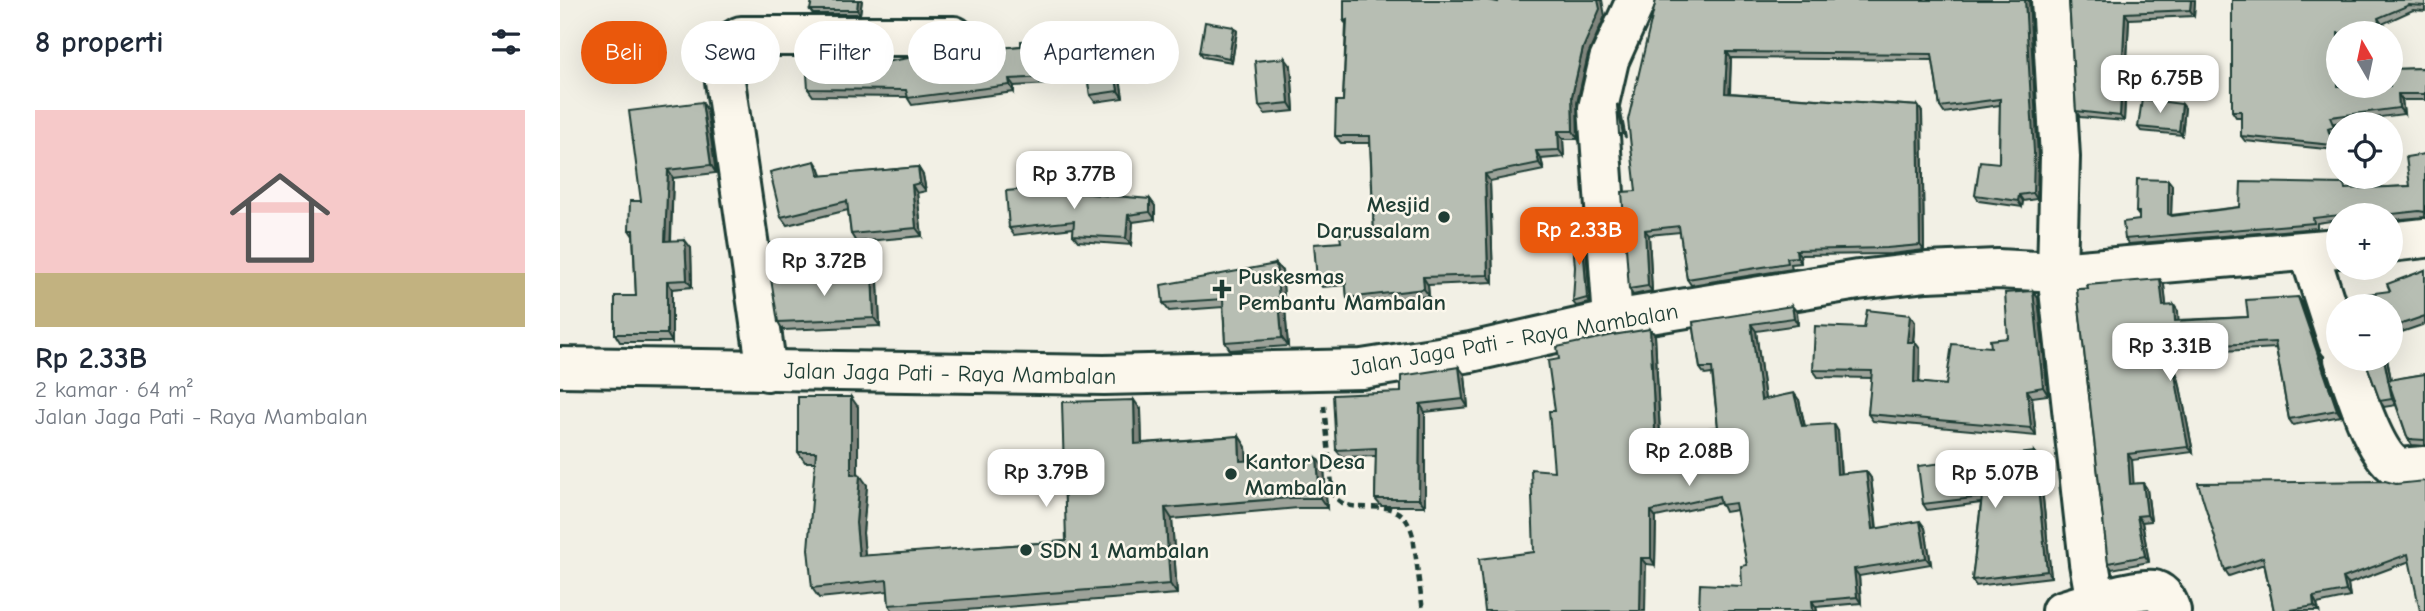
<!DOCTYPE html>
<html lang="id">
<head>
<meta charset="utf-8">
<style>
  body { margin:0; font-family:"Comic Neue",sans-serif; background:#f2f2f3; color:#1f2937; height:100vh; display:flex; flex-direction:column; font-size:26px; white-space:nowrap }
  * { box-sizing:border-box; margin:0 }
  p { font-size:23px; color:#747a83 }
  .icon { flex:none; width:38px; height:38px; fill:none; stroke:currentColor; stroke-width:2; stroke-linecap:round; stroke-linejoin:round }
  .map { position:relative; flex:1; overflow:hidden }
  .side { display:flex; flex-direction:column; background:#fff; width:560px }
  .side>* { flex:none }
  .banner { position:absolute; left:21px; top:21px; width:665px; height:63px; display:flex; gap:14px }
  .needle { width:46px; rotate:351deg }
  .controls { position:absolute; left:1766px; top:21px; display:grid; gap:14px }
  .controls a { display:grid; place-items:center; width:77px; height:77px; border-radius:50%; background:#fff; box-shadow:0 7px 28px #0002; font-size:35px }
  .price { position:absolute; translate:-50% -60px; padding:0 16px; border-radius:14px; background:#fff; color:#222; font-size:23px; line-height:46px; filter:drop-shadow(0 2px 4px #0008) }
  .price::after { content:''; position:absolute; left:50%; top:42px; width:21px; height:16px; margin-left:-10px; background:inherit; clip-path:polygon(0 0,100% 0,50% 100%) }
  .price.active { background:#ea580c; color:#fff }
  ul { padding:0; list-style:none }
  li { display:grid; align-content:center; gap:14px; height:371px; padding:0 35px }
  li+li { border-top:2px solid #e0e1e3 }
  li span { display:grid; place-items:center; height:217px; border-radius:0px; color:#555 }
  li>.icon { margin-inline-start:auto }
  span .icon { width:126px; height:126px; fill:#fffc; stroke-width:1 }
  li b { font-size:30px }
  h2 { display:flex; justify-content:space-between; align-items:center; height:84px; padding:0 35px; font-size:30px }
  .tag { padding:0 24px; border-radius:32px; background:#fff; box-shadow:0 7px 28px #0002; font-size:24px; line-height:63px }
  .tag.active { background:#ea580c; color:#fff }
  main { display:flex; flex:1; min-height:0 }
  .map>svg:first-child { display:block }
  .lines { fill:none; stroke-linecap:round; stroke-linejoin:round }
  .minor-casing { stroke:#1f3d34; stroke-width:44 }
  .path { stroke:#1f3d34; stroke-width:4.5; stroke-dasharray:7 5; stroke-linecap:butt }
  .minor { stroke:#fbf7ec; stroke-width:38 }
  .wall { fill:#9da39a; stroke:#1f3d34; stroke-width:2 }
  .shaded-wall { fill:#80857d; stroke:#1f3d34; stroke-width:2 }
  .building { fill:#b7beb3; stroke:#1f3d34; stroke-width:2 }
  .poi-dot { fill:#1f3d34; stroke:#fbf7ec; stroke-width:2.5 }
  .labels { text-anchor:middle; stroke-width:5; stroke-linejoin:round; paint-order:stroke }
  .poi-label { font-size:23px; font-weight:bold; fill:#1f3d34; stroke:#fbf7ec; text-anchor:start }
  .street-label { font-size:23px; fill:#1f3d34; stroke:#fbf7ec }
</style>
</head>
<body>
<main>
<section class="side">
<h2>8 properti<svg class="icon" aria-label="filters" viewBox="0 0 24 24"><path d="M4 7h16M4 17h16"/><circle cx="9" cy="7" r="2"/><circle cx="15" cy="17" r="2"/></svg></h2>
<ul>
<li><span style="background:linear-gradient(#f6c9c9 75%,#c2b280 0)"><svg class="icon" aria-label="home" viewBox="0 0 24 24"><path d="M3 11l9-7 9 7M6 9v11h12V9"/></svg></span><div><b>Rp 2.33B</b><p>2 kamar · 64 m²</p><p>Jalan Jaga Pati - Raya Mambalan</p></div></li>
</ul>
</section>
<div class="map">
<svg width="1865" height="611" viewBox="0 0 1865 611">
  <rect width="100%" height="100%" fill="#f2f0e5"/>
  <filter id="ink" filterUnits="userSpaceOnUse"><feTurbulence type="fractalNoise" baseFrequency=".0143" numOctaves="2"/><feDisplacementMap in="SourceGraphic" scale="14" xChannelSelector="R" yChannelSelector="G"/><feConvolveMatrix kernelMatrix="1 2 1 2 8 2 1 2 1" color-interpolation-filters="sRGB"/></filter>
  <g filter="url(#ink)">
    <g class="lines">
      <defs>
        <g id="minor">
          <path d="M1491,0l9,157 -3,115 32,291 7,39"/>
          <path d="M1830,242l35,-4"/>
          <path d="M1749,252l29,90"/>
          <path d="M1053,320l-15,-212 11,-48 27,-60"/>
          <path d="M1784,359c10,26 29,97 55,109l26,-2"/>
          <path d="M0,367l544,8 258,-6 109,-17 142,-32 245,-40 69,-8 70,-3 60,3 281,-24"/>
          <path d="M207,371l-43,-297c0,-20 -2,-28 17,-38h213"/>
          <path d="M1501,611c16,-5 80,-25 93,-21 10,3 14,12 17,21"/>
        </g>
      </defs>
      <use href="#minor" class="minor-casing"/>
      <path class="path" d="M764,406l9,89c21,28 67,-9 80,41l10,75"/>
      <use href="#minor" class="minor"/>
    </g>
    <g class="wall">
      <path d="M302,0l-2,14h-47l-3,-4z"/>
      <path d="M1096,0h373l9,157 -1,42 -14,2 -1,6 -43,-6 -4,-6 24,-32 1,-58 -56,8 -4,-6 -7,-47 -202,-2 -1,35 188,13 4,6 2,138 -33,4 -91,1 1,8 -10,1 1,5 -101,16 -4,-6 -7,-47 -31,3 3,56 -19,4 -4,-6 7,-98z"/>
      <path d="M1509,0h126l-1,16 -65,3 -5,102 -44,-4 -4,-6z"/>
      <path d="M1672,0h193v11l-12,-1 -31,14 8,62v-32l5,15 30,-1v32h-23l2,14 -70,9 4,9 -6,3 5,15 -92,-9 -4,-5v-19h-5l-4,-6z"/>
      <path d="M1045,16l-17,39 -11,48 1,36h-15l1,18 -23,2 3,11 -54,11 3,101 -65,3 1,11 -77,9 -5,-7 -1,-13 -24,2 -5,-7 24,-38 33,-9 -4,-90h-29l-6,-7 8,-35 3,-77 -2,-3z"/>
      <path d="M674,27l3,4 -5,31 -29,-5 -3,-5z"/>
      <path d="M494,40l5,9 51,-8 5,6 8,51 -28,4 -5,-7 -2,-13 -74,4v6l-102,13 -5,-8 -94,-1 -5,-7 9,-17 61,-14v5l143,-17z"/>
      <path d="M731,66l3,45 -29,3 -6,-8z"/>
      <path d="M142,102l5,8 9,63 -43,5 -2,63 20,7 1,39 -20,2v53h-52l-5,-8 21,-38 -3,-60 -4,-6 12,-29z"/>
      <path d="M1622,104l3,4 -3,27 -41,-4 -3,-4z"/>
      <path d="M1865,154v63l-35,3v-5h-52v5l-21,3v5l-188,16 -4,-5 14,-19v-4l-3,-4 32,-32 4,5 -1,30 69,-8 107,-18 63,-3z"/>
      <path d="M358,167l5,8 3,16 -9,2 5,43 -66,6 -5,-8 -3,-24 -61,15 -6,-8 39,-48 2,7z"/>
      <path d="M590,199l5,7v13l-22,3 -2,23 -53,-4 -5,-6 1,-7 -60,7 -5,-7z"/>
      <path d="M1022,230l3,4 5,69 -14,3 -3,-4z"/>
      <path d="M716,264l6,7 6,75 -58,4 -5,-8 -2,-35 -54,4 -6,-8z"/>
      <path d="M1865,270v54l-35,12v-45z"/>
      <path d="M312,274l6,8 2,44 -97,4 -5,-8z"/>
      <path d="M1604,285l2,21 12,5v9l70,-3 50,-20 4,6 39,113 -48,9 -4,-6 -13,-71 -106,6 9,27 14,71 -61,8 1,24 10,-1 4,6 4,32 -9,1 7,40 -37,7 -4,-6 -31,-274z"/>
      <path d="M1473,291l5,7 10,97 -16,2 4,39 -163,-15 -5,-7 4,-36 -54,-1 -5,-7 51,-42 46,-13 5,7 -2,20 7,7 -1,34 27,2 45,-38 17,-9z"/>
      <path d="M1237,312l1,13 -42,6 9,69h34l6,26 33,5 3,43 25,-3 5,7 6,50h48l6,36 -72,12 2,27 -45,4 1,4h-118l43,-25 5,-21 -10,-55 -12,2 -4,-9 -65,14 -1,48 -121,-13 20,-81 1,-60 4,-52 91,-30 5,6 7,136 52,-12 4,-32 -6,-53 -7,1 -5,-7 -7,-46z"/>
      <path d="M1805,359h22l4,21 34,-6v72l-13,-1 -4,-6 -12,-34 -12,2 -4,-6z"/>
      <path d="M905,375l3,32 -43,5v94h-44l-6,-7 1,-43 -34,1 -6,-7 65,-58z"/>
      <path d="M298,407v68l9,10 -4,48 2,23 201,-15 75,-131 1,33 97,-7 7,11 1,14 77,7 3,40h-29l-126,11 5,75 -225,17h-59l-4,-6 -1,-14 -69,7 -7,-10 3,-126h-10l-7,-10z"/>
      <path d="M1474,452l5,7 12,118 -75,9 -4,-6 9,-77 -54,7 -4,-6z"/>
      <path d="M1836,484l14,77 -62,23 2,13 -33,7 2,7h-45l-10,-47 -35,12 -4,-6z"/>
    </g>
    <g class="shaded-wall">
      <path d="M298,0h4l-2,14 -3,-4z"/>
      <path d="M1038,0h4l3,16 -17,39 -11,48 1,36 -5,-8 -1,-35 11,-48z"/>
      <path d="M1465,0h4l9,157 -1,42 -4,-6z"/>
      <path d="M1631,0h4l-1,16 -4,-6z"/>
      <path d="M1565,13l4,6 -5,102 -4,-5z"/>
      <path d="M1818,18l4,6 3,9h-3z"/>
      <path d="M674,27l3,4 -5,31 -3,-4z"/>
      <path d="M494,40l5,7v9l-5,-7z"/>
      <path d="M550,41l5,6 8,51 -5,-7z"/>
      <path d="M313,51l5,7v12l-5,-6z"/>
      <path d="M1167,52l4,6 -2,41 -4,-6z"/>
      <path d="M1830,54l6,21 -4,-6 -2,-6z"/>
      <path d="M725,58l6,8 3,45 -5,-8z"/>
      <path d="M449,79l5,7v6l-4,-7z"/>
      <path d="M1838,94l4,6 2,14 -5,-6z"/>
      <path d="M142,102l5,8 9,63 -5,-8z"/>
      <path d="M1057,104l3,4 6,30 -3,-4z"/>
      <path d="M1622,104l3,4 -3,27 -3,-4z"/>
      <path d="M1358,106l4,6 2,138 -4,-5z"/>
      <path d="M1768,129l4,6 5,15 -4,-5z"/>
      <path d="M998,131l5,8 1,18 -5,-7z"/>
      <path d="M976,151l5,8 3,11 -5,-7z"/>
      <path d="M255,161l5,8 4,15 -5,-8z"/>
      <path d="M358,167l5,8 3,16 -6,-8z"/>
      <path d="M108,170l5,8 -3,71 -5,-8z"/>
      <path d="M925,174l5,7 3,101 -5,-7z"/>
      <path d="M1608,180l4,5 -1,34 -3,-5z"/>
      <path d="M352,185l5,8 5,43 -6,-8z"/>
      <path d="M1459,195l4,6 -1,6 -4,-6z"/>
      <path d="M590,199l5,7v13l-5,-7z"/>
      <path d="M568,215l5,7 -2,23 -5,-7z"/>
      <path d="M1022,230l3,4 5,69 -3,-5z"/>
      <path d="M1085,230l4,5 3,56 -4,-5z"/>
      <path d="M125,240l6,8 1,39 -5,-7z"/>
      <path d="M1236,250l4,5 1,8 -4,-6z"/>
      <path d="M716,264l6,7 6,75 -6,-8z"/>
      <path d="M312,274l6,8 2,44 -6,-8z"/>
      <path d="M863,277l5,8 1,11 -5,-7z"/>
      <path d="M1600,279l4,6 3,27 -4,-6z"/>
      <path d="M107,281l5,8v53l-5,-8z"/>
      <path d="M1473,291l5,7 10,97 -5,-8z"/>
      <path d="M1738,297l4,6 39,113 -4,-6z"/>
      <path d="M1614,305l4,6 1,15 -4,-5z"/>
      <path d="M1232,306l5,6 1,13 -4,-7z"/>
      <path d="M1350,315l5,7 -3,27 -5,-7z"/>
      <path d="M1191,324l5,7 10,76 -5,-7z"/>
      <path d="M1090,329l5,6 7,143 -5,-6z"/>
      <path d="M1355,342l5,7 -1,40 -5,-7z"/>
      <path d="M1606,348l4,6 9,27 14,71 -5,-5z"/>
      <path d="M1824,359h3l9,46 -4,-6z"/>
      <path d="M899,367l6,8 3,32 -5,-8z"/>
      <path d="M1467,390l5,7 4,39 -5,-8z"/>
      <path d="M1234,393l5,7 7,33 -4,-7z"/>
      <path d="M291,397l7,10v77l-7,-10z"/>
      <path d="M574,400l7,10 1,44 -7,-10z"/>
      <path d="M860,404l5,8v94l-6,-7z"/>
      <path d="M1274,424l4,7 3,50 -4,-7z"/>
      <path d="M679,436l7,11 1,24 -7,-10z"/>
      <path d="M1474,452l5,7 12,118 -4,-6z"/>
      <path d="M1568,454l4,6 2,29 -4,-5z"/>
      <path d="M757,458l7,10 3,40 -7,-10z"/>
      <path d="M1306,471l5,7 6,57 -4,-6z"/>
      <path d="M300,475l7,10 -4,48 3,33 -7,-10 -3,-33z"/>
      <path d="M1583,483l4,6 4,32 -4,-6z"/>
      <path d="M605,508l7,11 5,75 -7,-10z"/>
      <path d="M1091,511l5,6 -1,48 -4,-7z"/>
      <path d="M1577,516l5,6 7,40 -4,-6z"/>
      <path d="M1360,521l5,7 6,36 -5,-6z"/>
      <path d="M1081,558l5,6 -1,47h-5z"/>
      <path d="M1294,569l5,7 2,27 -4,-6z"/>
      <path d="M1783,578l5,6 2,13 -4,-6z"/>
      <path d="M1753,597l4,7 2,7 -5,-5z"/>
      <path d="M1252,601l4,6 1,4h-4z"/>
    </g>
    <g class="building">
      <path d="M252,0h46l-1,10h-47z"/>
      <path d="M784,0h144l10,2 1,-2h99l2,9 -17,39 -11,48 1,35h-15l1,19 -23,1 3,12 -54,11 3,101 -65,2 1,12 -77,9 -2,-21 -28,3 -3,-36 27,-2 -1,-6 34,-3 -4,-97h-35l1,-35h7l4,-81 -3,1z"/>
      <path d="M1096,0h369l9,152 -1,41 -14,2 -1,6 -43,-6 5,-34 19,2 1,-64 -60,8 -8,-53 -205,-2 -2,41 193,13 2,139 -33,3 -91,2 1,7 -10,1 1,5 -101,16 -8,-53 -34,4 3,56 -19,3 -7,-97 14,-1 -8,-71z"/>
      <path d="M1509,0h122l-1,10 -65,3 -5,103 -44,-5z"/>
      <path d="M1672,0h193v6l-16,-1 -31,13 4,15h-44v53h52v-23l2,6 33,-1v26h-27l1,14 -69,9 4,10 -6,2 5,16 -92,-9v-25h-9z"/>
      <path d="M645,22l29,5 -5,31 -29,-6z"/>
      <path d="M494,40v9l56,-8 8,50 -28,4 -3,-20 -78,4 1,6 -102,13 -2,-8 -98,-1 -1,-15 10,-2v-21h56v13l59,-10 89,-8v-5z"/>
      <path d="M725,58l4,45 -30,3 -4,-45z"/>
      <path d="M1582,99l40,5 -3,27 -41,-4z"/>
      <path d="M142,102l9,63 -43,5 -3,71 20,-1 2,40 -20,1v53h-52v-38h21l-3,-66h-4l1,-29h11l-12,-90z"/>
      <path d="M1057,104l6,30h-4z"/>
      <path d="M1865,154v58l-6,-1 -35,4v-5l-71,8 1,5 -189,16 -2,-17 16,-2v-8h-3l1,-33 31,1v34l4,2 68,-9 1,-25 103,2 1,5 65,-3 -4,-29z"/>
      <path d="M255,161l4,15 99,-9 2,16 -8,2 4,43 -65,6 -4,-33 -66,16 -11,-45z"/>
      <path d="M470,189l120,10v13l-22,3 -2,23 -53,-3 1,-14 -65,7 -3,-37z"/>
      <path d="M1022,230l5,68 -14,4 2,-35 -3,-36z"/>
      <path d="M716,264l6,74 -57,4 -2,-43 -60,4 -2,-18z"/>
      <path d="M1865,270v46l-35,12v-22h-43l-3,-9 46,-6 -3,-7z"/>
      <path d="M312,274l2,44 -96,4 -7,-43z"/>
      <path d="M1600,279l3,27 11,-1 1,16 73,-4 -2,-17 52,-3 39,113 -48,9 -14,-77 -109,6 9,27 13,72 -60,7 2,30 13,-1 4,32 -10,1 8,40 -37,7 -31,-274h11l-1,-4z"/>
      <path d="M1473,291l10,96 -16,3 4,38 -163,-14 4,-43 -59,-1 2,-44 49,2 3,-18 43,5 -3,27h8l-1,40 32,3 6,-41 39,3 -1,-7 18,-2 -3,-45z"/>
      <path d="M1232,306l2,12 -43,6 10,76 33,-7 8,33 32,-2 3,50 29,-3 7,58 47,-8 6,37 -72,11 3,28 -45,4 1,10h-114l1,-27 42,2 -1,-20 6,-1 -12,-62 -14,2 -2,-9 -68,15v47h-10l-1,53h-155l-6,-52 55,-7 -3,-83 23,2 -5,-60h6l-7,-50 11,-2 -2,-12 56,-12 37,-6 7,143 57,-13 -5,-31 9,-1 -6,-59h-12l-7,-46z"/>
      <path d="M1805,359h19l8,40 -12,2z"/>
      <path d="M899,367l4,32 -43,5 -1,95h-44l1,-51 -40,2 -3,-55 68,-3v-16z"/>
      <path d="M1865,374v66l-17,-1 -20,-59z"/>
      <path d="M238,397h53v77l9,1 -4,48 3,33 207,-15 -4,-139 72,-2 1,44 104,-8 1,25 77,-3 3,40h-29l-126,10 5,76 -281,21 -2,-25 -75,8 -4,-39 8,-97h-18z"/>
      <path d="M1474,452l13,119 -75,9 10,-83 -59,7 -5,-38z"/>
      <path d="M1825,481l11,3 29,-3v130h-5l-12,-57 -65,24 3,13 -33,6 1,9 -29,5h-11l-11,-54 -38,13 -27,-87z"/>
    </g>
  </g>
  <g class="poi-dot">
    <circle cx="884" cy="217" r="7"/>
    <path d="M658.5 278.5h7v7h7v7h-7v7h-7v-7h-7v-7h7z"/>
    <circle cx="671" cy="474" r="7"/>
    <circle cx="466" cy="550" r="7"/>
  </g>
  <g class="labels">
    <g class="poi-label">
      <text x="870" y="212" text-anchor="end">Mesjid<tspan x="870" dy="26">Darussalam</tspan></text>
      <text x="678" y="284">Puskesmas<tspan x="678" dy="26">Pembantu Mambalan</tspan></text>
      <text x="685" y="469">Kantor Desa<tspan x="685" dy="26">Mambalan</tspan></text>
      <text x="480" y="558">SDN 1 Mambalan</text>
    </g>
    <g class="street-label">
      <text transform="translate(954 339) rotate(-10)" y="8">Jalan Jaga Pati - Raya Mambalan</text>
      <text transform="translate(390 373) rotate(1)" y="8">Jalan Jaga Pati - Raya Mambalan</text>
    </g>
  </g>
</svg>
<div class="controls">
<a><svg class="needle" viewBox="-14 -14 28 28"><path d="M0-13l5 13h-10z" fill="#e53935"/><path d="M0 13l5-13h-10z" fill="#747a83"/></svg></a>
<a><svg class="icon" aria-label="locate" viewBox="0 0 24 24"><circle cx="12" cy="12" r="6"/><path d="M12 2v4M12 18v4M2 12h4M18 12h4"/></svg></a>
<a>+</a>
<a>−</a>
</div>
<b class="price" style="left:1600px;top:115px">Rp 6.75B</b>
<b class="price" style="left:514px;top:211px">Rp 3.77B</b>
<b class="price active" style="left:1019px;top:267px">Rp 2.33B</b>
<b class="price" style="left:264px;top:298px">Rp 3.72B</b>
<b class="price" style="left:1610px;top:383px">Rp 3.31B</b>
<b class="price" style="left:1129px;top:488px">Rp 2.08B</b>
<b class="price" style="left:486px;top:509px">Rp 3.79B</b>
<b class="price" style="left:1435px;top:510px">Rp 5.07B</b>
<div class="banner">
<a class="tag active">Beli</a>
<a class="tag">Sewa</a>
<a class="tag">Filter</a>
<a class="tag">Baru</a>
<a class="tag">Apartemen</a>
</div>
</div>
</main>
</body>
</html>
